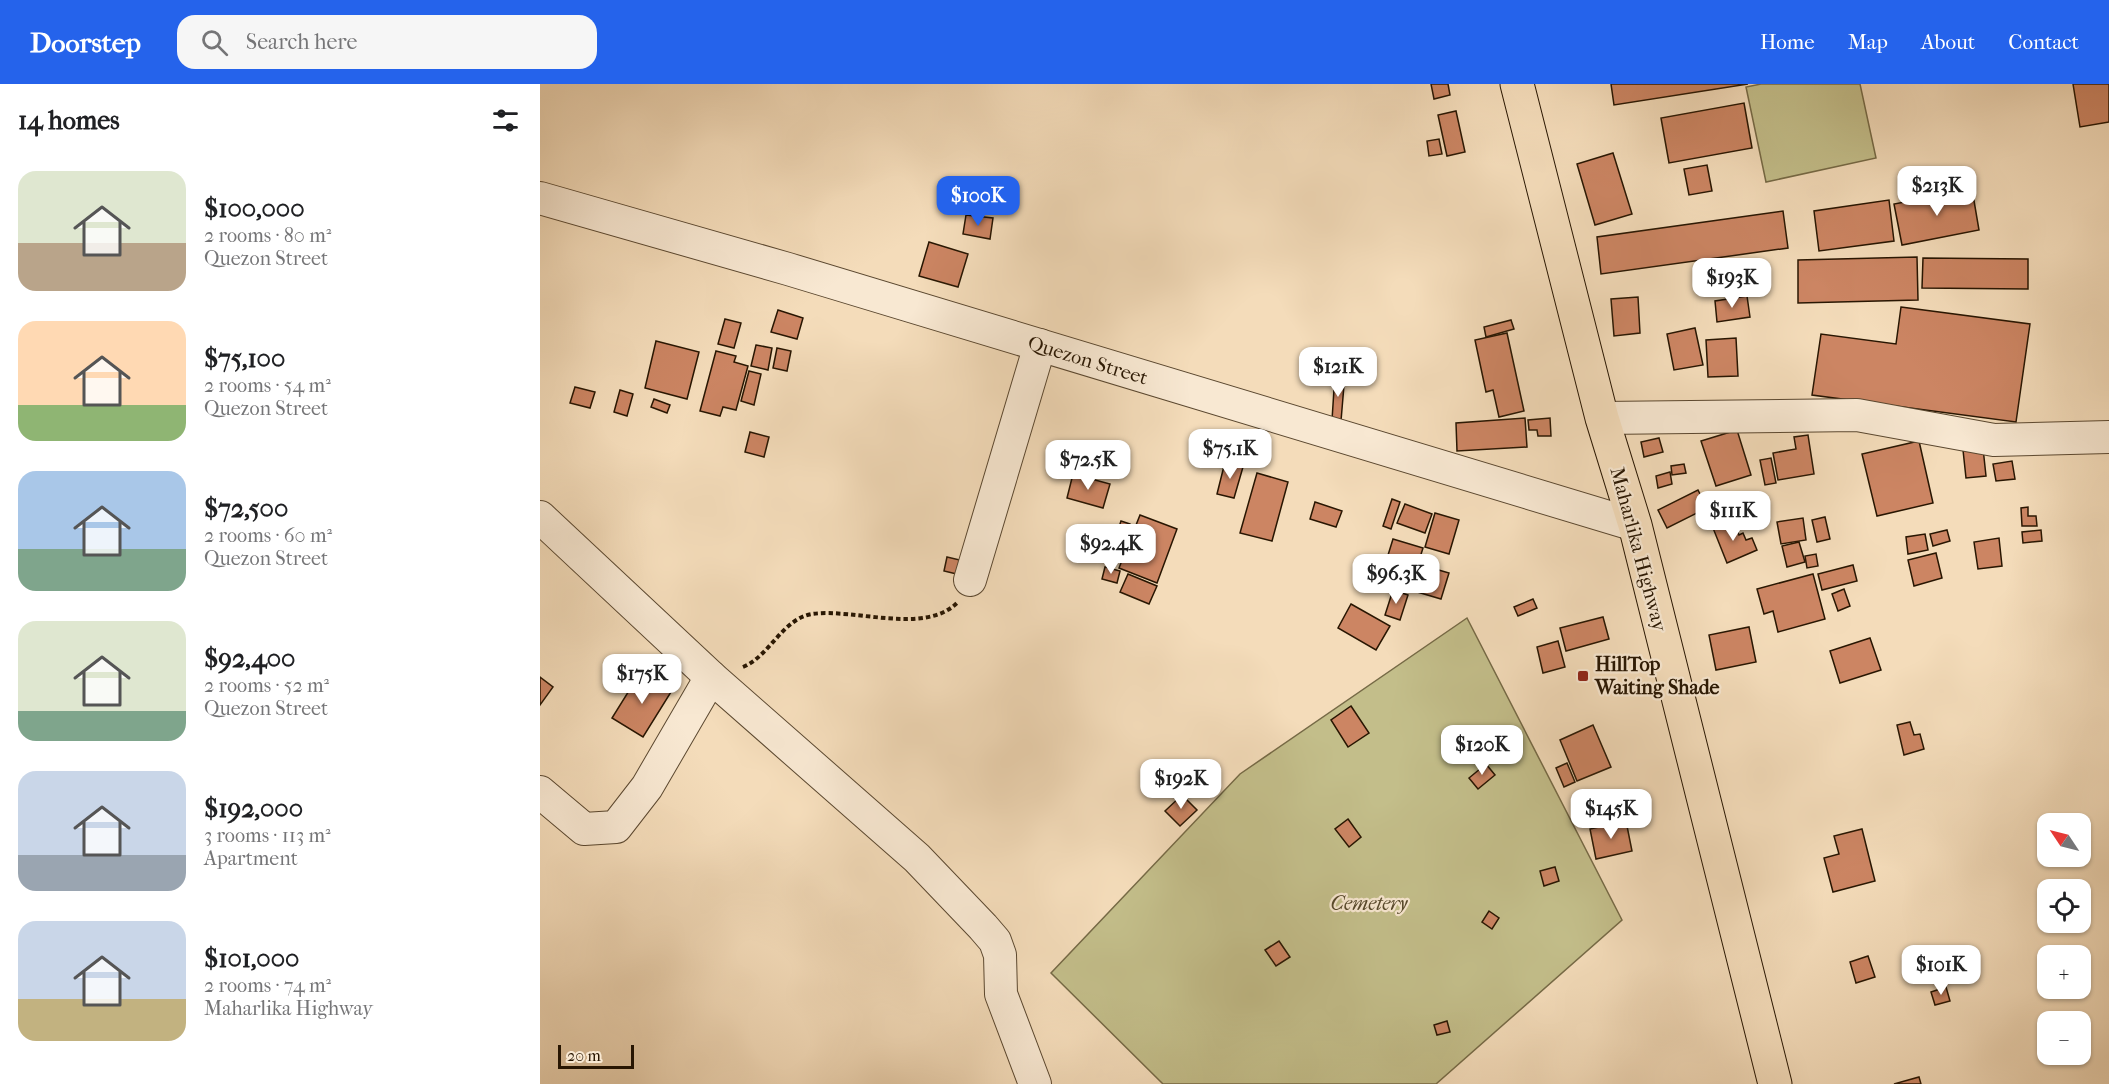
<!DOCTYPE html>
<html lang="en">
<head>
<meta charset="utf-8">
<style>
  body { margin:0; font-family:"IM FELL French Canon",serif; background:#f6f6f6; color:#202124; height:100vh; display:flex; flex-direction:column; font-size:22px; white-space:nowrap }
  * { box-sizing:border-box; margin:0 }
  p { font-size:20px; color:#757577 }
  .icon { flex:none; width:33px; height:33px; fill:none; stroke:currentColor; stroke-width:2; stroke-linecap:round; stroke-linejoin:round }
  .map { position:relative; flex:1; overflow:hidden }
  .details { display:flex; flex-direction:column; background:#fff; width:540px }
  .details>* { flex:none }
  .needle { width:39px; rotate:305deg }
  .controls { position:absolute; left:1497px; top:729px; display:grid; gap:12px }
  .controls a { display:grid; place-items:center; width:54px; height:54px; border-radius:12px; background:#fff; box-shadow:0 2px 4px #0004; font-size:30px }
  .scale { position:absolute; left:18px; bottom:15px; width:76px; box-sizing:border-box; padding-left:6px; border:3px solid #281602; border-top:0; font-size:16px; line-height:21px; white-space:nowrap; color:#281602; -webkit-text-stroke:4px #f8e8d2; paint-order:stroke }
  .price { position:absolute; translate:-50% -51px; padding:0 14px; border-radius:12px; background:#fff; color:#222; font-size:20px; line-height:39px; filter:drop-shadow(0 2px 3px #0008) }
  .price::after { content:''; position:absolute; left:50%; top:36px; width:18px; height:14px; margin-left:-9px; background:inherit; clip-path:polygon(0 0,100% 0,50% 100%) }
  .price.on { background:#2563eb; color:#fff }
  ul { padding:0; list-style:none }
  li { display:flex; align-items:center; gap:18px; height:150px; padding:0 18px }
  li span { display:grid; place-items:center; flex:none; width:168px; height:120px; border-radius:18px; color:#555 }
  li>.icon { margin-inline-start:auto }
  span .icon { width:72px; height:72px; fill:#fffc; stroke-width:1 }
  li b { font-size:26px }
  h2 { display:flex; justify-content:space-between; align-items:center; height:72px; padding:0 18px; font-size:26px }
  header { display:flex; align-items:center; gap:36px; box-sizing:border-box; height:84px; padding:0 30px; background:#2563eb; color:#fff }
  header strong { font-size:28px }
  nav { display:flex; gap:33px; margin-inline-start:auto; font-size:21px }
  .search { width:420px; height:54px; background:#f6f6f6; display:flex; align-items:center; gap:15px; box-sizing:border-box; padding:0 21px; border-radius:18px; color:#757577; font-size:22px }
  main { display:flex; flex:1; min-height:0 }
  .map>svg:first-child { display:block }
  .green { fill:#c3be8a; stroke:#766a46; stroke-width:1.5 }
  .building { fill:#cc8563; stroke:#281602; stroke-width:1.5 }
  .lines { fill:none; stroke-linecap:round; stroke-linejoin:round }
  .minor-casing { stroke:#5b4830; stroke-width:34 }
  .highway-casing { stroke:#281602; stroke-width:35 }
  .path { stroke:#281602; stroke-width:4; stroke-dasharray:4.5 3; stroke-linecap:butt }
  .minor { stroke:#f8e8d2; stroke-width:32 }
  .highway { stroke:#f4dcba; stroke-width:33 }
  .poi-dot { fill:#8f2418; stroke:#f8e8d2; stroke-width:2 }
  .labels { text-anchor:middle; stroke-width:4.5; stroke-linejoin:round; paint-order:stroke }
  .street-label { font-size:20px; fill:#281602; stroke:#f8e8d2 }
  .poi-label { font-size:20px; font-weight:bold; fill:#281602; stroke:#f8e8d2; text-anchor:start }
  .park-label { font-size:20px; font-style:italic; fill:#56482b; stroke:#f8e8d2 }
</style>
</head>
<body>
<header>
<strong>Doorstep</strong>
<div class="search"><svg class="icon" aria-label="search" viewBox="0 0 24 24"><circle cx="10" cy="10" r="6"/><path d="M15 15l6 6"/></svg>Search here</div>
<nav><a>Home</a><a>Map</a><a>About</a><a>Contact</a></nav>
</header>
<main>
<section class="details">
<h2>14 homes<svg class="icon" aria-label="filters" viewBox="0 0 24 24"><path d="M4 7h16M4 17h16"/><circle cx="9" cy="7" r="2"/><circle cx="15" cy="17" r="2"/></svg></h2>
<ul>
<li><span style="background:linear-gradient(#dfe7d0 60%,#b9a48a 0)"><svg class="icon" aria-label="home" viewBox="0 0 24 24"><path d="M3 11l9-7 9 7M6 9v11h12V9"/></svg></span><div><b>$100,000</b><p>2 rooms · 80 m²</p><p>Quezon Street</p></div></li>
<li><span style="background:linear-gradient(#ffd9b3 70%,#8fb573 0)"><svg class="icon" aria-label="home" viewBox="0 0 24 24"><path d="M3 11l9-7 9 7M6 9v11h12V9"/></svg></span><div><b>$75,100</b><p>2 rooms · 54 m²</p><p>Quezon Street</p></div></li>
<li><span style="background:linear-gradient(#a9c7e8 65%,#7fa58c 0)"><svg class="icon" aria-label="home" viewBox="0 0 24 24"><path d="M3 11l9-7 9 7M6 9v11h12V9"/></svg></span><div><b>$72,500</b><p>2 rooms · 60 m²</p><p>Quezon Street</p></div></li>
<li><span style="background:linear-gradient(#dfe7d0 75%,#7fa58c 0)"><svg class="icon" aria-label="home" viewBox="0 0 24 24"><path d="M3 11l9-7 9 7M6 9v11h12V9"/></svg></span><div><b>$92,400</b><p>2 rooms · 52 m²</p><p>Quezon Street</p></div></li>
<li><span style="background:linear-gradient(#c9d6e8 70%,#9aa5b1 0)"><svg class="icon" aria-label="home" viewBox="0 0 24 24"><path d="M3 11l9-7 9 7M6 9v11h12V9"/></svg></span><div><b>$192,000</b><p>3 rooms · 113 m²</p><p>Apartment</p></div></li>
<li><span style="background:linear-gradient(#c9d6e8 65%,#c2b280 0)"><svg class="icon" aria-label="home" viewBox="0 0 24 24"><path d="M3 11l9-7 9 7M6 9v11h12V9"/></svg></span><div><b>$101,000</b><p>2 rooms · 74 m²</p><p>Maharlika Highway</p></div></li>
</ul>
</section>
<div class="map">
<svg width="1569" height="1000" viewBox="0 0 1569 1000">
  <rect width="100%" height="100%" fill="#f4dcba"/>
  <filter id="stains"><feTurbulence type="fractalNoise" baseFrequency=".00333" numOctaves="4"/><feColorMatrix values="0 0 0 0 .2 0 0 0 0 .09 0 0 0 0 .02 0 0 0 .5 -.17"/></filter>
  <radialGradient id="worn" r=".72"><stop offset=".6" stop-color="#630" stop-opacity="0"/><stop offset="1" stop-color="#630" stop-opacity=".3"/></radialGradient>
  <g class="green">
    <path d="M1221,0h99l16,74 -110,24 -20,-95z"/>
    <path d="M927,534l155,302 -186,164h-273l-112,-111 189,-199z"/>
  </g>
  <g class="building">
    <path d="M891,0h17l2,11 -16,4z"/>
    <path d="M1071,0h137l-134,21z"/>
    <path d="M1533,0h36v38l-29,5z"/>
    <path d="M1204,19l8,45 -83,15 -8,-45z"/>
    <path d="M916,27l9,41 -18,4 -9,-41z"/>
    <path d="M899,55l3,15 -13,2 -2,-15z"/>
    <path d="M1073,69l19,61 -37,11 -18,-61z"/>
    <path d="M1167,81l5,26 -23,4 -5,-26z"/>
    <path d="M1432,105l7,41 -77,15 -8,-41z"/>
    <path d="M1349,116l5,41 -75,10 -5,-40z"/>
    <path d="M1243,127l5,37 -187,26 -4,-37z"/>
    <path d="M426,131l27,3 -3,21 -27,-5z"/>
    <path d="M389,158l39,12 -10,33 -39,-11z"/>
    <path d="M1377,173l1,43 -120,3v-43z"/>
    <path d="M1383,174l105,1v30l-106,-1z"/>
    <path d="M1207,212l3,21 -33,5 -2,-21z"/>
    <path d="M1098,213l2,36 -26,3 -3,-37z"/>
    <path d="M1361,223l129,17 -14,98 -204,-27 9,-61 75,10z"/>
    <path d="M238,226l25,8 -6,21 -26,-7z"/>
    <path d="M185,235l16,4 -7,25 -16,-4z"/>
    <path d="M971,236l3,9 -28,8 -2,-10z"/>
    <path d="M1155,244l8,37 -29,5 -7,-36z"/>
    <path d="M967,249l17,78 -25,6 -6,-27 -7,2 -11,-52z"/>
    <path d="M1196,254l2,38 -30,1 -2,-37z"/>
    <path d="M116,257l43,11 -12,47 -42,-11z"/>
    <path d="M216,261l16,3 -4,22 -17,-4z"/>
    <path d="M237,264l14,3 -4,20 -14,-3z"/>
    <path d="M176,267l20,5 -2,6 14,4 -12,44 -13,-3 -3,9 -20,-5z"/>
    <path d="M209,287l12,3 -7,31 -13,-4z"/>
    <path d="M795,290h7l2,11 -3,36 -9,-1z"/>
    <path d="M35,303l20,5 -5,16 -20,-5z"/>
    <path d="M80,306l13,4 -6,22 -13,-4z"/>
    <path d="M114,315l16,6 -3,8 -16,-6z"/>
    <path d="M985,334l2,29 -70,4 -1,-28z"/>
    <path d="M1010,334l1,18h-13l-1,-6h-8l-1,-10z"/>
    <path d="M1197,346l14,45 -35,11 -15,-45z"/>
    <path d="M210,348l19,5 -5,20 -19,-5z"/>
    <path d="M1268,351l6,39 -36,6 -5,-27 23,-4 -2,-12z"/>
    <path d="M1119,354l4,14 -19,5 -3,-15z"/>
    <path d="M1379,357l14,62 -56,13 -15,-62z"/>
    <path d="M1443,364l3,28 -20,2 -3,-28z"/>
    <path d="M1231,374l5,25 -11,2 -5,-25z"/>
    <path d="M1472,377l3,18 -19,2 -3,-17z"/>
    <path d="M685,378l18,5 -9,31 -17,-4z"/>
    <path d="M1144,380l2,9 -14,2 -1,-9z"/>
    <path d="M1130,388l2,12 -14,4 -2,-12z"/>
    <path d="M717,389l31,9 -16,59 -32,-8z"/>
    <path d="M533,390l37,10 -7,24 -36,-10z"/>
    <path d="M1158,406l9,18 -40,20 -9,-18z"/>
    <path d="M852,415l8,3 -9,27 -8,-3z"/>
    <path d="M775,418l27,9 -6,16 -26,-8z"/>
    <path d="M865,420l27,10 -7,19 -28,-10z"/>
    <path d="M1488,423v9h8l1,10h-15l-1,-18z"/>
    <path d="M895,429l24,7 -10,34 -24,-7z"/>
    <path d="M600,431l37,14 -20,54 -38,-15z"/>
    <path d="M1285,433l5,22 -13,3 -5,-22z"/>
    <path d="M1263,434l3,22 -25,4 -4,-22z"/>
    <path d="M1193,436l6,15 4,-2 3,7 6,-2 5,12 -30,13 -14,-35z"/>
    <path d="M581,437l9,3 -8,27 -10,-3z"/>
    <path d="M1407,446l3,11 -17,5 -3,-12z"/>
    <path d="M1501,446l1,11 -19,2 -1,-11z"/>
    <path d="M1385,450l3,16 -20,4 -2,-17z"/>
    <path d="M1459,454l3,28 -24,3 -4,-27z"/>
    <path d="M853,455l30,9 -5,16 31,9 -8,26 -61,-18z"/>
    <path d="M1259,458l6,20 -18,5 -5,-21z"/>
    <path d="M1396,469l6,25 -28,8 -6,-26z"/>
    <path d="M1276,470l2,12 -11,2 -2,-12z"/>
    <path d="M407,473l17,4 -3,14 -17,-4z"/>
    <path d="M1313,481l4,16 -35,9 -4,-16z"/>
    <path d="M565,483l15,4 -3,12 -15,-4z"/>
    <path d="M588,490l29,12 -8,18 -29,-12z"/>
    <path d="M1273,490l12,45 -47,13 -5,-21 -9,3 -7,-25z"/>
    <path d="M1304,505l6,17 -12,5 -6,-17z"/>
    <path d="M853,506l15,5 -8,25 -15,-5z"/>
    <path d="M993,515l4,9 -19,8 -4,-9z"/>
    <path d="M811,520l39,22 -14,24 -38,-22z"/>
    <path d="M1063,533l6,22 -43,12 -6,-23z"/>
    <path d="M1209,543l7,35 -40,8 -7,-35z"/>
    <path d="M1330,554l11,32 -41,13 -10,-32z"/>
    <path d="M1018,557l7,26 -22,6 -6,-26z"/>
    <path d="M100,589l31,19 -28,45 -31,-19z"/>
    <path d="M0,593l13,10 -13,18z"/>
    <path d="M811,622l18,27 -21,14 -17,-27z"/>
    <path d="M1370,638l4,13 6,-1 4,15 -20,6 -7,-30z"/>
    <path d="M1053,641l18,42 -34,14 -17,-41z"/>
    <path d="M1027,679l8,19 -11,5 -8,-19z"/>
    <path d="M946,680l9,11 -17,14 -9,-11z"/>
    <path d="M642,711l15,15 -17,16 -15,-15z"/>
    <path d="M808,735l13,18 -12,10 -14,-18z"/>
    <path d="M1086,737l6,30 -36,8 -6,-30z"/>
    <path d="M1322,745l13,52 -42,11 -9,-34 15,-4 -5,-18z"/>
    <path d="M1015,783l4,14 -15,5 -4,-15z"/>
    <path d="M949,827l10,7 -7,11 -10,-7z"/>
    <path d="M739,857l11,16 -14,9 -11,-16z"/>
    <path d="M1328,872l7,21 -19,6 -6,-21z"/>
    <path d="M1406,903l4,14 -15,4 -4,-13z"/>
    <path d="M907,937l3,11 -13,3 -3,-10z"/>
    <path d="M1379,993l2,7h-27z"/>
  </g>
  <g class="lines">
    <defs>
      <g id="minor">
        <path d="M0,114l248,71 847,256"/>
        <path d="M1062,334l255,-3 137,25 115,-3"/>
        <path d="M0,433l171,160 206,181 66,69 12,14 5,14 1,39 34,90"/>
        <path d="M430,496l70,-235"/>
        <path d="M0,708l44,37 32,-2 31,-40 64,-110"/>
      </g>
      <path id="highway" d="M977,0l85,334 33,107 140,559"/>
    </defs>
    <use href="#minor" class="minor-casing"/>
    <use href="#highway" class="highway-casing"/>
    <path class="path" d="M203,583c27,-11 39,-48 69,-53 42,-6 112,21 145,-11"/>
    <use href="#minor" class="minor"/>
    <use href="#highway" class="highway"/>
  </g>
  <rect class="poi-dot" x="1037" y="586" width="12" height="12" rx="3"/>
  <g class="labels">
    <g class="street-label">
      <text transform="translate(548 276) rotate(17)" y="7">Quezon Street</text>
      <text transform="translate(1099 465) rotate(75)" y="7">Maharlika Highway</text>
    </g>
    <g class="poi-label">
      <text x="1055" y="587">HillTop<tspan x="1055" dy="23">Waiting Shade</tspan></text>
    </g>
    <g class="park-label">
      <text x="829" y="826">Cemetery</text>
    </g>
  </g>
  <rect width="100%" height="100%" filter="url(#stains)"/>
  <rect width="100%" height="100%" fill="url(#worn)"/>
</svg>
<div class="controls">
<a><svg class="needle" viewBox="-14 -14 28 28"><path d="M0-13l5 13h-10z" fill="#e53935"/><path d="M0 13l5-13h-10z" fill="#757577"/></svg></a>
<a><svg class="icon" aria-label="locate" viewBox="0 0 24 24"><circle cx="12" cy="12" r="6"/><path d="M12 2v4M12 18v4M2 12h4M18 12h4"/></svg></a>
<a>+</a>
<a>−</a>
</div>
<div class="scale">20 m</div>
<b class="price" style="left:1397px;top:133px">$213K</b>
<b class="price on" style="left:438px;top:143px">$100K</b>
<b class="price" style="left:1192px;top:225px">$193K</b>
<b class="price" style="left:798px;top:314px">$121K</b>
<b class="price" style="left:690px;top:396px">$75.1K</b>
<b class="price" style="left:548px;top:407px">$72.5K</b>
<b class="price" style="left:1193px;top:458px">$111K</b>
<b class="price" style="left:571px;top:491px">$92.4K</b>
<b class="price" style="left:856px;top:521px">$96.3K</b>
<b class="price" style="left:102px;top:621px">$175K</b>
<b class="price" style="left:942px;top:692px">$120K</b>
<b class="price" style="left:641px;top:726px">$192K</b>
<b class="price" style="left:1071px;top:756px">$145K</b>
<b class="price" style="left:1401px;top:912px">$101K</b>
</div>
</main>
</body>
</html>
